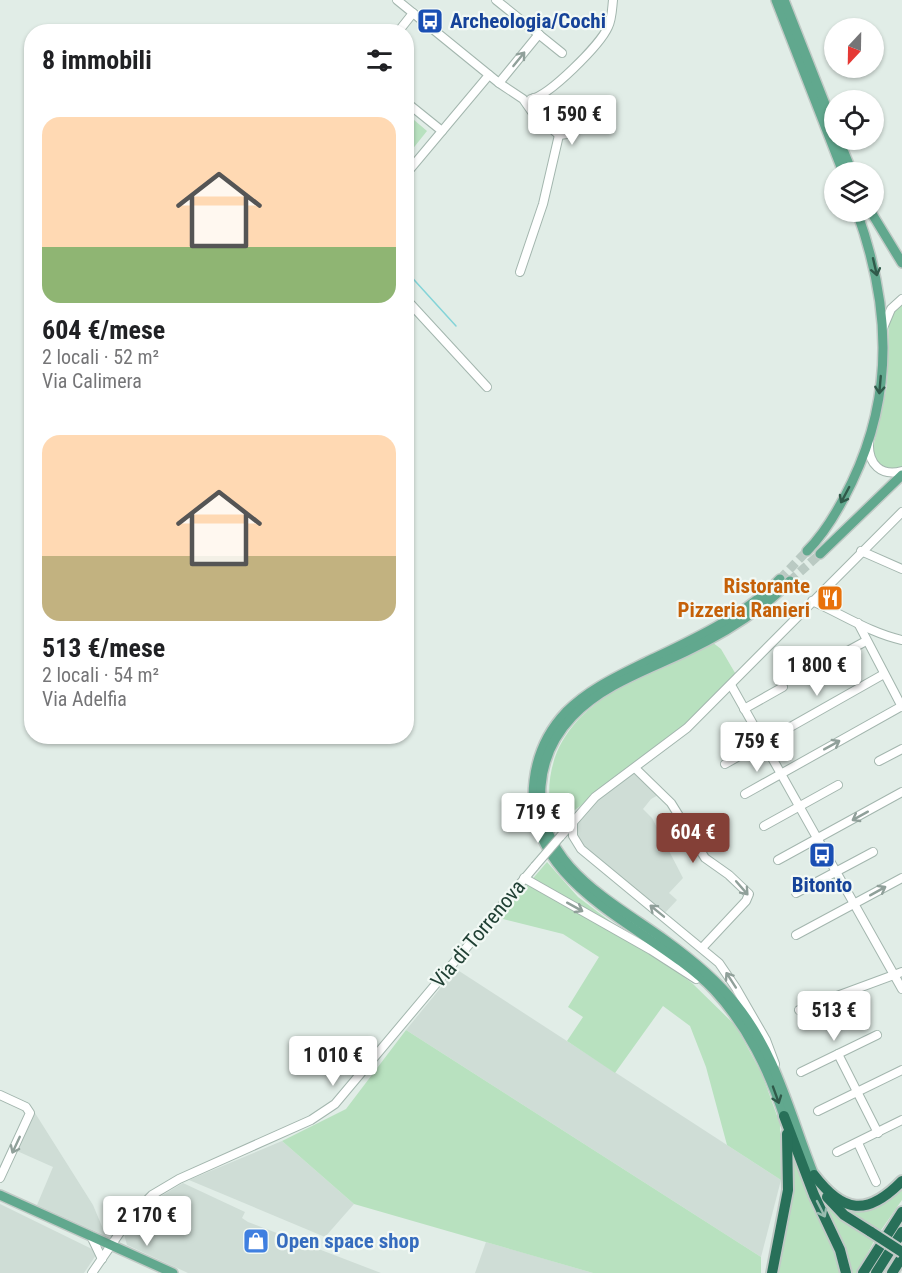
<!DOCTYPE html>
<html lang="it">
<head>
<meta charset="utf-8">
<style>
  body { margin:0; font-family:"Roboto Condensed",sans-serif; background:#f2f2f2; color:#202124; height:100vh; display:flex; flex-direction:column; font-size:22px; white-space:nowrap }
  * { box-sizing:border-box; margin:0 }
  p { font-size:20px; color:#757577 }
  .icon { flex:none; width:33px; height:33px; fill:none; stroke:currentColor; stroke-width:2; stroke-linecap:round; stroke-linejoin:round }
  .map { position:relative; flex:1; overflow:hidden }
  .sheet { position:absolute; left:24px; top:24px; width:390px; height:720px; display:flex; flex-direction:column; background:#fff; border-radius:24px; box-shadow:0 2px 4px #0004 }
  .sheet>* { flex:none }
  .needle { width:39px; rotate:202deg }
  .fabs { position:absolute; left:824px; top:18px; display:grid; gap:12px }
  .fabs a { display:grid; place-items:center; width:60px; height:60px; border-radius:50%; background:#fff; box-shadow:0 2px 4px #0004; font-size:30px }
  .price { position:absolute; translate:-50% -51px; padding:0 14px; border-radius:6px; background:#fff; color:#222; font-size:20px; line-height:39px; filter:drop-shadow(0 2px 3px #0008) }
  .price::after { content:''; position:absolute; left:50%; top:36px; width:18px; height:14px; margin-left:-9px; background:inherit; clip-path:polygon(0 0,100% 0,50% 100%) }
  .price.selected { background:#844037; color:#fff }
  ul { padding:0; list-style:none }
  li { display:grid; align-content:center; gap:12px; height:318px; padding:0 18px }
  li span { display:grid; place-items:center; height:186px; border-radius:18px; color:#555 }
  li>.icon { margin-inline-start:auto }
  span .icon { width:108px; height:108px; fill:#fffc; stroke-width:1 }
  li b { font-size:26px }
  h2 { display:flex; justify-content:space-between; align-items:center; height:72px; padding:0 18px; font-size:26px }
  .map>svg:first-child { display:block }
  .built { fill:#cfddd6 }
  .green { fill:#b8e1bf }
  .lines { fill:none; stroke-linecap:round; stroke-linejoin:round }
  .stream { stroke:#84d4d8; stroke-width:1.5 }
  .major-tunnel { stroke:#bacac3; stroke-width:9; stroke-dasharray:9 4.5; stroke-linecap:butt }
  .minor-casing { stroke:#a3b6ae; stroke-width:10 }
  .major-casing { stroke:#c1cac6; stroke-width:12 }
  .highway-casing { stroke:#c1cac6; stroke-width:14 }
  .minor { stroke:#fff; stroke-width:8 }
  .major { stroke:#61a88e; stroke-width:9 }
  .highway { stroke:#287059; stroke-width:10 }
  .minor-bridge-casing { stroke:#a3b6ae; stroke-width:10; stroke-linecap:butt }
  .highway-bridge-casing { stroke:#c1cac6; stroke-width:14; stroke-linecap:butt }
  .minor-bridge { stroke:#fff; stroke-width:8 }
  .highway-bridge { stroke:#287059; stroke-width:10 }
  .oneway { stroke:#90a09a }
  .oneway2 { stroke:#305a4a }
  .oneway3 { stroke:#97bbaf }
  .labels { text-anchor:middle; stroke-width:4.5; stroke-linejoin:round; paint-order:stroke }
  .transit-label { font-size:21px; font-weight:bold; fill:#164399; stroke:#f2f9f5; text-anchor:start }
  .food-label { font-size:21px; font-weight:bold; fill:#c56008; stroke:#f2f9f5; text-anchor:end }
  .street-label { font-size:21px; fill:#204034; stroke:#f2f9f5 }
  .shop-label { font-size:21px; font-weight:bold; fill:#366cbe; stroke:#f2f9f5; text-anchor:start }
</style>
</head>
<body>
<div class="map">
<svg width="902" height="1273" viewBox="0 0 902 1273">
  <rect width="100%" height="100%" fill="#e1ede7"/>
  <g class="built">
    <path d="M635,768l27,25 -11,6 -8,10 9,9 31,60 -14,15 8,7 -14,15 -79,-63 -12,-20 12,-25z"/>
    <path d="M456,969l325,211 -20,77 -355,-227z"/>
    <path d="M35,1113l58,92 13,31 -69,-31 16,-38 -36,-16z"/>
    <path d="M282,1141l72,63 -29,33 -136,-57z"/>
    <path d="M183,1183l62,29 -3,6 6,4 133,51h-193l-61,-28 -3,-11 12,-17 15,-15z"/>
    <path d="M0,1204l98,48 -14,21h-84z"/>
    <path d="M486,1242l107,31h-118z"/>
  </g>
  <g class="green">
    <path d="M407,114l20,17 -20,25z"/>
    <path d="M902,301v166l-10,3 -13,-4 -7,-14 15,-66 2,-67 7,-14z"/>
    <path d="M712,642l9,7 17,29 -46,46 -139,102c-25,-112 77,-145 159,-184z"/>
    <path d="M547,862l31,35 114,86 44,43 26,48 18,50 1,56 -54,-35 -21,-78 -16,-41 -27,-20 -48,67 -48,-32 16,-24 -15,-10 31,-50 -36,-23 -64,-16z"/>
    <path d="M406,1030l355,227v16h-168l-239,-69 -72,-63 64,-32z"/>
    <path d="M793,1153l20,56 25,48 4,16h-67l18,-92z"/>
    <path d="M811,1176l23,34 40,31 -17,32h-7z"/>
    <path d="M902,1187v13l-23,33 -35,-24c25,4 39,-6 58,-22z"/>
  </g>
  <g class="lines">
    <path class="stream" d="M406,271l50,55"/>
    <g class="major-tunnel">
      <path d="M780,579l27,-28"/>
      <path d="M790,581l30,-27"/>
    </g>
    <defs>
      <g id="minor">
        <path d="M397,0l102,83 24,16 9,13 27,23 8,-1 -1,-9 -32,-27"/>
        <path d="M496,0l66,53"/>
        <path d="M398,32l15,-19"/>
        <path d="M499,83l40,-49"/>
        <path d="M531,99c18,-3 69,-54 77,-72 4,-8 4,-18 5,-27"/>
        <path d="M406,102l36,29"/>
        <path d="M406,174l83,-99"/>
        <path d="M520,272l23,-68 16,-69"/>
        <path d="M406,299l81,88"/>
        <path d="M883,328l8,-19 11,-10"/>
        <path d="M869,443c-1,21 12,34 33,28"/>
        <path d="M861,551l41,18"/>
        <path d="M812,601c30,13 58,32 90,39"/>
        <path d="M858,623l44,84"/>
        <path d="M824,664l42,-23"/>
        <path d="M731,685l171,304"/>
        <path d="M744,709l39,-22"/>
        <path d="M879,761l23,-12"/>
        <path d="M725,764l159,-90"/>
        <path d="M635,768l36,35 34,55 24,17 20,19 -3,7 -44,47"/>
        <path d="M745,794l157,-88"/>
        <path d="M573,820v16l8,13 138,114 17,25 30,52 9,24"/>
        <path d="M764,826l74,-41"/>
        <path d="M560,837l35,-40 92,-69 215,-216"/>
        <path d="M778,860l124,-68"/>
        <path d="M524,878l127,72 45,29"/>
        <path d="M796,893l77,-41"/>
        <path d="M796,935l106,-57"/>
        <path d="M799,1010l103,-38"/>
        <path d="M838,1054l40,79"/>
        <path d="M801,1072l76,-37"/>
        <path d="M0,1095l26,12 4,6 -30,65"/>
        <path d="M818,1111l84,-41"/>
        <path d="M858,1143l18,39"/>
        <path d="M837,1152l65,-32"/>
        <path d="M91,1236l11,23"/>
        <path d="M92,1273l40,-58 20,-20 27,-16 132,-59 24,-16 200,-238"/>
      </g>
      <g id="major">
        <path d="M776,0l67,172"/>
        <path d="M784,0l50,127"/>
        <path d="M839,140l13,32"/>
        <path d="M871,212l31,51"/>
        <path d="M807,551c19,-19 33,-44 45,-69 43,-90 38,-178 5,-270"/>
        <path d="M820,554l82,-79"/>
        <path d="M780,579c-37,38 -86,60 -134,83 -28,14 -57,27 -80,50 -18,19 -29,43 -32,69 -13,107 119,145 180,209 34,37 54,79 70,126"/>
        <path d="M790,581c-29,30 -67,53 -105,71 -38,18 -83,33 -113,65 -18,19 -29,43 -31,69 -6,78 70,115 124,154 25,18 50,38 70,63 42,52 55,112 79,172"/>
        <path d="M0,1195l173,78"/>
      </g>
      <g id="highway">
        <path d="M784,1116l30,79 26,55 6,23"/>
        <path d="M814,1175c29,38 53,42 88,6"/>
        <path d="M827,1197l17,18 27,17"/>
        <path d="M772,1273l16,-83 -1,-56"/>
        <path d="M863,1273l39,-61"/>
        <path d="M876,1273l26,-41"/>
        <path d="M892,1273l10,-16"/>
      </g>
    </defs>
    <use href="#minor" class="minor-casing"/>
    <use href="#major" class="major-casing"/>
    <use href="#highway" class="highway-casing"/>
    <use href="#minor" class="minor"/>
    <use href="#major" class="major"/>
    <use href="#highway" class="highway"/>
    <defs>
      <path id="minor-bridge" d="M535,866l25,-29"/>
      <path id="highway-bridge" d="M871,1232l31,20"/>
    </defs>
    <use href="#minor-bridge" class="minor-bridge-casing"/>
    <use href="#highway-bridge" class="highway-bridge-casing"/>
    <use href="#minor-bridge" class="minor-bridge"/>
    <use href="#highway-bridge" class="highway-bridge"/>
  </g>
  <defs><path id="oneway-shaft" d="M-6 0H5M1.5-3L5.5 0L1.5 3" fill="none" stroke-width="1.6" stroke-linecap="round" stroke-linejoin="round" transform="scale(1.5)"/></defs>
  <g class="oneway">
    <use href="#oneway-shaft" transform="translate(519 59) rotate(-51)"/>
    <use href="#oneway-shaft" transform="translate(832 745) rotate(-29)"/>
    <use href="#oneway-shaft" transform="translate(860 816) rotate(151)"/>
    <use href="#oneway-shaft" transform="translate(742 888) rotate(49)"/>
    <use href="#oneway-shaft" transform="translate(878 891) rotate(-29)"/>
    <use href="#oneway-shaft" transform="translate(575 907) rotate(29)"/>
    <use href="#oneway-shaft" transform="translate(657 911) rotate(-141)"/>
    <use href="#oneway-shaft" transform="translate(731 980) rotate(-123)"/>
    <use href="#oneway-shaft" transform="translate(16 1145) rotate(115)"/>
  </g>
  <g class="oneway2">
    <use href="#oneway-shaft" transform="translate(875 267) rotate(77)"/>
    <use href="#oneway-shaft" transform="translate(880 385) rotate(95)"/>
    <use href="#oneway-shaft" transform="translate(845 495) rotate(118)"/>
    <use href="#oneway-shaft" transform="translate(776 1095) rotate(70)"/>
  </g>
  <use class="oneway3" href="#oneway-shaft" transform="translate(821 1209) rotate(63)"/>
  <defs>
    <symbol id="bus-square" viewBox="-11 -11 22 22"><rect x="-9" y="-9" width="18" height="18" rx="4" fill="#1a4fb4" stroke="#f2f9f5"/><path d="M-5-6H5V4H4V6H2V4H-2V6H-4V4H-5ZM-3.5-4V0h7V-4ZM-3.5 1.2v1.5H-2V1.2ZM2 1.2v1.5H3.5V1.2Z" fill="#fff"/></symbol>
    <symbol id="restaurant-square" viewBox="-11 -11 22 22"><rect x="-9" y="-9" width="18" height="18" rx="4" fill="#e8710a" stroke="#f2f9f5"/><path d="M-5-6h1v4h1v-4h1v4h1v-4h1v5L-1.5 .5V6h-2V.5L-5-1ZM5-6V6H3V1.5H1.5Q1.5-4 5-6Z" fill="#fff"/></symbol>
    <symbol id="shop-square" viewBox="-11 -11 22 22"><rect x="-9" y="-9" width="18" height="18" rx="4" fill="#3f7fe0" stroke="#f2f9f5"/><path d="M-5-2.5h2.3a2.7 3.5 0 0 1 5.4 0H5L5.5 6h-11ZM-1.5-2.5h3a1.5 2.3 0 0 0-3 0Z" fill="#fff"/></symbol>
  </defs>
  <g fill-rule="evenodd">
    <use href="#bus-square" x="415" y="6" width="30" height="30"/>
    <use href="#restaurant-square" x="815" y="583" width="30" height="30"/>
    <use href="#bus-square" x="807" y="840" width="30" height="30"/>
    <use href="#shop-square" x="241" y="1226" width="30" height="30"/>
  </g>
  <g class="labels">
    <g class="transit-label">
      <text x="450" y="28">Archeologia/Cochi</text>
      <text x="822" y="892" text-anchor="middle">Bitonto</text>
    </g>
    <g class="food-label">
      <text x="810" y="593">Ristorante<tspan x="810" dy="24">Pizzeria Ranieri</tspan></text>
    </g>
    <g class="street-label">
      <text transform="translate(478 934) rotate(-50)" y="7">Via di Torrenova</text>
    </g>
    <g class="shop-label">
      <text x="276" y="1248">Open space shop</text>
    </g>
  </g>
</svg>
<div class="fabs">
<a><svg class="needle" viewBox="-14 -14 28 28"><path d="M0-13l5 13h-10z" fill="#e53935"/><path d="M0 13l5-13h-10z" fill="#757577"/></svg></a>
<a><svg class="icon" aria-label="locate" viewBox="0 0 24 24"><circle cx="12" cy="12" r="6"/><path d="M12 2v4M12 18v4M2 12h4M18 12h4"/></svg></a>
<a><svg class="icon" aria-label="layers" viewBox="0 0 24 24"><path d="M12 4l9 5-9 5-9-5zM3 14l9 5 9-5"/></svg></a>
</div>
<b class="price" style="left:572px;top:146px">1 590 €</b>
<b class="price" style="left:817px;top:697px">1 800 €</b>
<b class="price" style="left:757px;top:773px">759 €</b>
<b class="price" style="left:538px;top:844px">719 €</b>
<b class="price selected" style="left:693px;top:864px">604 €</b>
<b class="price" style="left:834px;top:1042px">513 €</b>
<b class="price" style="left:333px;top:1087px">1 010 €</b>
<b class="price" style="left:147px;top:1247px">2 170 €</b>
<section class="sheet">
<h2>8 immobili<svg class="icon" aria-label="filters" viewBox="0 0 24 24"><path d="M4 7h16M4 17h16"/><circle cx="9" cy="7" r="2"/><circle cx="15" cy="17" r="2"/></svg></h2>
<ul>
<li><span style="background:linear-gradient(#ffd9b3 70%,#8fb573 0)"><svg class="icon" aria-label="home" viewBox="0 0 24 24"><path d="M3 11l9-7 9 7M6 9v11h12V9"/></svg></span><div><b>604 €/mese</b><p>2 locali · 52 m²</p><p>Via Calimera</p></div></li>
<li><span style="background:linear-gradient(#ffd9b3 65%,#c2b280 0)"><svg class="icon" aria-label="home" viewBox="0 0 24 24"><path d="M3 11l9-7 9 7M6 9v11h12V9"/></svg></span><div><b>513 €/mese</b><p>2 locali · 54 m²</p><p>Via Adelfia</p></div></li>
</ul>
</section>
</div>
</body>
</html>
